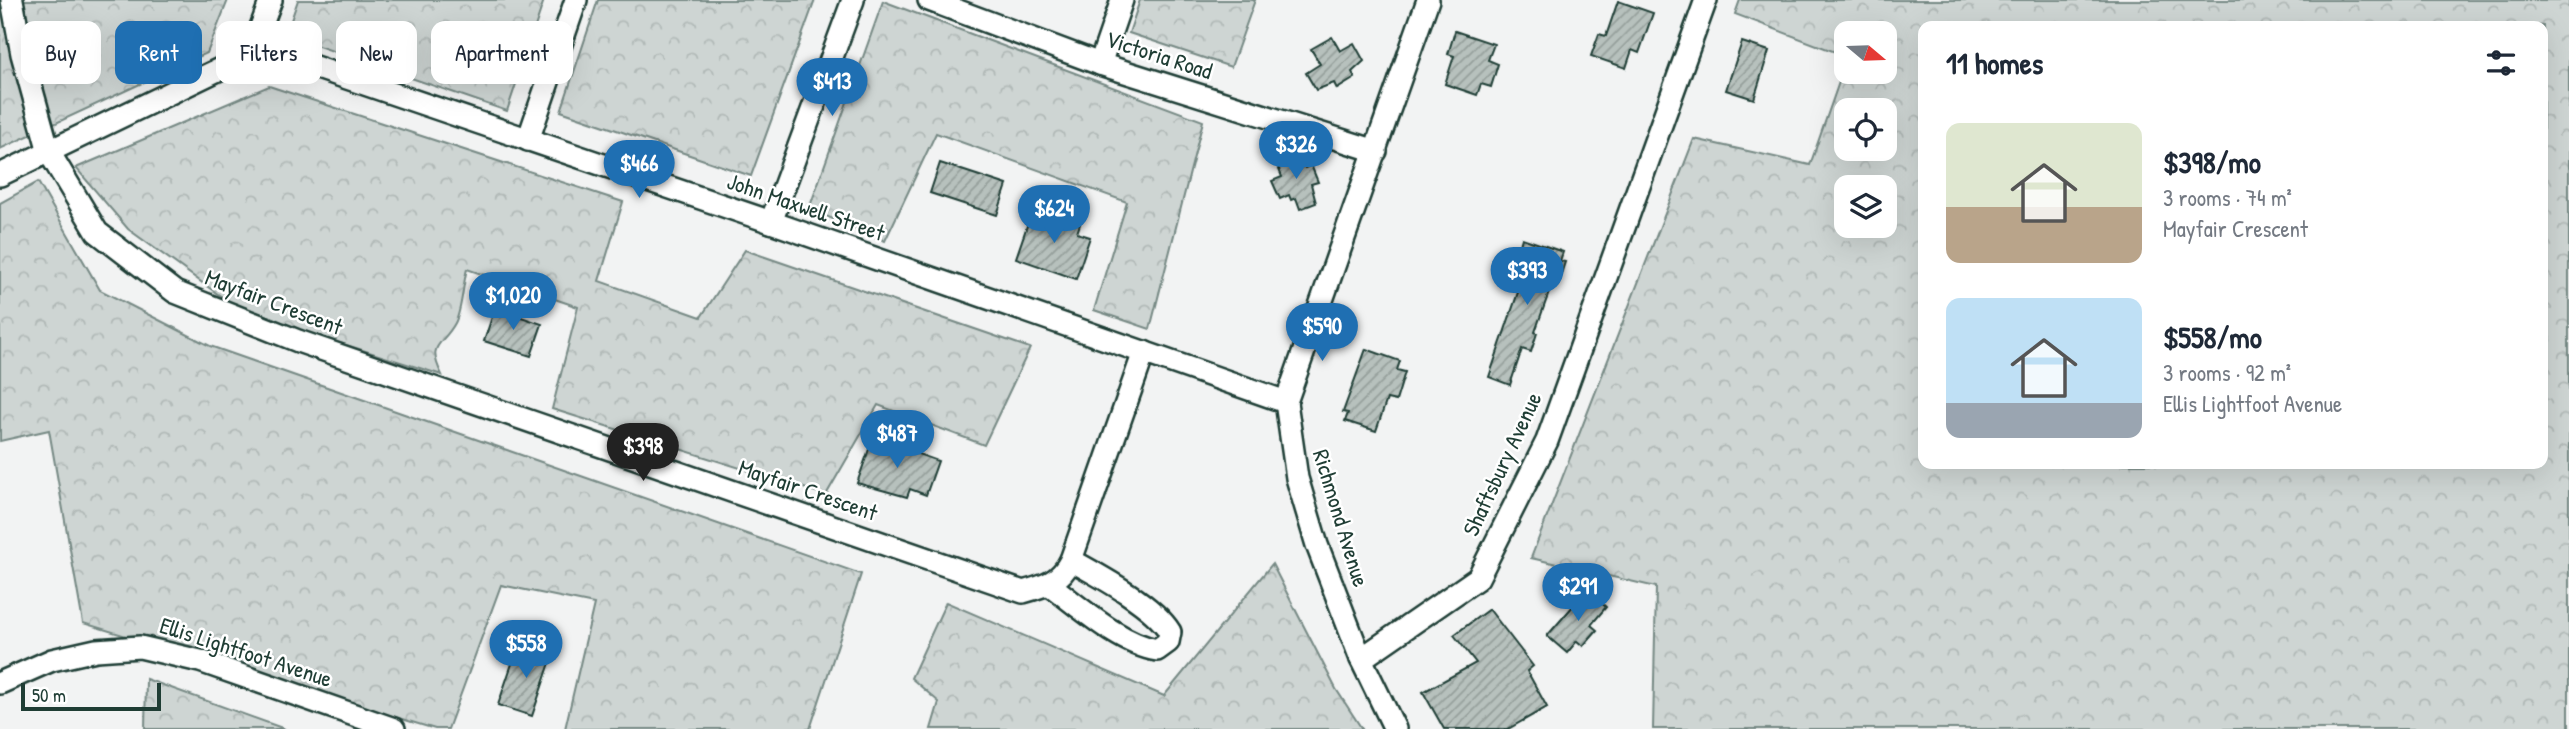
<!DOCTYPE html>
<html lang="en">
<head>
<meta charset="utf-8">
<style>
  body { margin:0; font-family:"Patrick Hand",sans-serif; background:#f6f6f7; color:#1f2937; height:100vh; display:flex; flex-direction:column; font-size:26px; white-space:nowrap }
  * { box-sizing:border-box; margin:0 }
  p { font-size:23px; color:#747a83 }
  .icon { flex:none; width:38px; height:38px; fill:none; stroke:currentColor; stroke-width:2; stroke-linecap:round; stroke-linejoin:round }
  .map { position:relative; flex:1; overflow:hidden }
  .panel { position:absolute; left:1918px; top:21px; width:630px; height:448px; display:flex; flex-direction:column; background:#fff; border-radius:14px; box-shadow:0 7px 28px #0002 }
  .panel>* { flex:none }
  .guide { position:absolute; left:21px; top:21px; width:665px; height:63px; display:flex; gap:14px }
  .needle { width:46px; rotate:109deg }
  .controls { position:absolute; left:1834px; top:21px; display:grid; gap:14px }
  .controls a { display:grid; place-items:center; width:63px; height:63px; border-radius:14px; background:#fff; box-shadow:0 7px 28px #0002; font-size:35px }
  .scale { position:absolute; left:21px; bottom:18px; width:140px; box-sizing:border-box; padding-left:7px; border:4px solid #1f3d34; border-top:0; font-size:19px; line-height:24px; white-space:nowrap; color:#1f3d34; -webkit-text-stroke:5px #fff; paint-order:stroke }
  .price { position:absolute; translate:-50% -60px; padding:0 16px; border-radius:24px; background:#1f6fb2; color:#fff; font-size:23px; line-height:46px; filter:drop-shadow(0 2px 4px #0008) }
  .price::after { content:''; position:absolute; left:50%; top:42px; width:21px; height:16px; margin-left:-10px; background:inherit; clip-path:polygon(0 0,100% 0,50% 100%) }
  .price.selected { background:#222; color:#fff }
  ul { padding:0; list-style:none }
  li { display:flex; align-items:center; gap:21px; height:175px; padding:0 28px }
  li span { display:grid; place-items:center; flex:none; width:196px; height:140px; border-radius:14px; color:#555 }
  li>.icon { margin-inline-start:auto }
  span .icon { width:84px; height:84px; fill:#fffc; stroke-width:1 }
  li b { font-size:30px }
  h2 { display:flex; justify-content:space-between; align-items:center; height:84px; padding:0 28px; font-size:30px }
  .chip { padding:0 24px; border-radius:14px; background:#fff; box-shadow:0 7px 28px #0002; font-size:24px; line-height:63px }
  .chip.selected { background:#1f6fb2; color:#fff }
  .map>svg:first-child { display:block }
  .forest { fill:url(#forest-crowns); stroke:#768984; stroke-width:2; fill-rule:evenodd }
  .building { fill:url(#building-hatch); stroke:#1f3d34; stroke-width:2 }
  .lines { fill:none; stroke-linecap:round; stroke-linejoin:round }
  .street-casing { stroke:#1f3d34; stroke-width:26 }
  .street { stroke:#fff; stroke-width:21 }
  .labels { text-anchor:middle; stroke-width:5; stroke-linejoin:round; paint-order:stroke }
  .street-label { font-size:23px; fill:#1f3d34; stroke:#fff }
</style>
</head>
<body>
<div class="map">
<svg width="2569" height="729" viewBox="0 0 2569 729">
  <defs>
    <pattern id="forest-crowns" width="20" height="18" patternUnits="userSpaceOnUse" patternTransform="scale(1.75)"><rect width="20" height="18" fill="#ced5d3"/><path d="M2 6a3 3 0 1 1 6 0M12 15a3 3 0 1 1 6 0" fill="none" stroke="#b0b8b6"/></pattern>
    <pattern id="building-hatch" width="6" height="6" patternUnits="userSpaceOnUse" patternTransform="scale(1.75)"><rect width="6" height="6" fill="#b7c1bd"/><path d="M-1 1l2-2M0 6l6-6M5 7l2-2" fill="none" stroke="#949e9a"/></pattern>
  </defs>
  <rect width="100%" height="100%" fill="#f2f3f3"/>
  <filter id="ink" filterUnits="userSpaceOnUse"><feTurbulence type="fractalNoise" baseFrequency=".0143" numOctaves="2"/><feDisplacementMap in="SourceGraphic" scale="14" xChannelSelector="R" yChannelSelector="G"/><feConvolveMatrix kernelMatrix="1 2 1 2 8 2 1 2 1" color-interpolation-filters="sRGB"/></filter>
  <g filter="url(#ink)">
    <g class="forest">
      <path d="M0,0h228l-21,53 -207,96z"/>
      <path d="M298,0h246l-37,111 -221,-76z"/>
      <path d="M598,0h217l-64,176 -190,-65z"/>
      <path d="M1140,0h115l-24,67 -102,-34z"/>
      <path d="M1740,0h829v729h-916l3,-142 -125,-29 163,-419 116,26 36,-103v10h39v-39h-39v23l-111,-42zM2543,26v438h-620v-438zM1846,110h39v39h-39zM1885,187v39h-39v-39z"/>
      <path d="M883,1l320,120 -53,208 -56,-19 33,-108 -191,-69 -51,108 -76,-32z"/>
      <path d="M269,86l354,116 -24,79 102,36 44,-67 285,98 -46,97 -106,-40 -52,90 -274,-86 26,-102 -111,-38c-4,14 -5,41 -12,54 -13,24 -29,20 -13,52l-198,-62 -116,-84 -52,-61z"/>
      <path d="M38,182l62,108 110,56 651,228 -51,155h-245l29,-125 -93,-19 -53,144h-13l-352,-106 -34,-193 -49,11v-238z"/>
      <path d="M1272,564l64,125 26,40h-431l8,-27 -28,-24 35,-76 218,94z"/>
      <path d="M146,679l139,50h-140z"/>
    </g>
    <g class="building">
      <path d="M1618,1l35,12 -14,40 -7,-3 -6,18 -35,-12 8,-22 7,2z"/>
      <path d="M1455,31l39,13 -6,16 10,4 -7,23 -10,-3 -4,11 -32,-11 9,-28 -6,-2z"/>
      <path d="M1332,37l8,14 14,-8 10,18 -12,11 3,6 -18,11 -3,-6 -18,7 -10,-17 14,-9 -9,-15z"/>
      <path d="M1742,42l27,9 -15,48 -28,-9z"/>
      <path d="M1293,153l3,7 4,-2 5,10 6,-3 7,17 -7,2 5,19 -16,6 -4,-11 -5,2 -2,-5 -9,4 -8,-18 10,-4 -4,-10 5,-2 -3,-7z"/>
      <path d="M940,163l67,22 -10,30 -67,-22z"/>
      <path d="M1050,213l30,11 -3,9 13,4 -14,42 -60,-21 14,-41 17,5z"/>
      <path d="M1522,238l41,14 -3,9 5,1 -8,24 -5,-2 -17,48 2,1 -6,19 -9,-3 -12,36 -21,-8 40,-117 -12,-5z"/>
      <path d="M495,308l47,16 -11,32 -47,-15z"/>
      <path d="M1366,349l34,12 -3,9 8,2 -9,29 -9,-2 -11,32 -31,-10 3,-8 -5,-1z"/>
      <path d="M873,438l65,23 -12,34 -16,-6 -3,8 -50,-14z"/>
      <path d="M1587,590l19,17 -15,18 6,5 -14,16 -6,-5 -10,12 -20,-17z"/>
      <path d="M1489,609l44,57 -6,5 20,36 -39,22h-64l-21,-37 53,-29 -22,-28z"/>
      <path d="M519,643l34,11 -21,62 -34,-11z"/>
    </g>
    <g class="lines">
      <defs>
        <g id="street">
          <path d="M12,0l10,54 27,98 48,80 78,60 123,49 725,251c22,-6 37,-10 48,-32l73,-208"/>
          <path d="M929,0l171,64 276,87"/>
          <path d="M251,54l20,-54"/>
          <path d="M1100,64l22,-64"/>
          <path d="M528,140l48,-140"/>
          <path d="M0,175l251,-121 52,9 468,159 515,180"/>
          <path d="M771,222l82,-222"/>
          <path d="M1050,585c30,22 70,59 107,65l11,-8 2,-10c-16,-27 -70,-56 -99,-72"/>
          <path d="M1361,659l117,-81 69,-137 159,-441"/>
          <path d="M0,683l52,-23 44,-10 44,-3 60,14 194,68"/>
          <path d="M1395,729l-34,-70 -44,-114 -20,-67 -11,-76 142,-402"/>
        </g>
      </defs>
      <use href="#street" class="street-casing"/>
      <use href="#street" class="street"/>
    </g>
  </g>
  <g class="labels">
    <g class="street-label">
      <text transform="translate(1159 55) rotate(18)" y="8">Victoria Road</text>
      <text transform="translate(806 207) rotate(19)" y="8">John Maxwell Street</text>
      <text transform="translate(274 302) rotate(21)" y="8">Mayfair Crescent</text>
      <text transform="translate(1502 464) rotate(-65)" y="8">Shaftsbury Avenue</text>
      <text transform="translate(808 490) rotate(19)" y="8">Mayfair Crescent</text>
      <text transform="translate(1341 518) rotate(73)" y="8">Richmond Avenue</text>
      <text transform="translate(246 652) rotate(18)" y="8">Ellis Lightfoot Avenue</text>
    </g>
  </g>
</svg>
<div class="controls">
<a><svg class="needle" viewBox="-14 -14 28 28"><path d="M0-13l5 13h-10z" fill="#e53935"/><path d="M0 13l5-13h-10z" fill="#747a83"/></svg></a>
<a><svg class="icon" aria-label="locate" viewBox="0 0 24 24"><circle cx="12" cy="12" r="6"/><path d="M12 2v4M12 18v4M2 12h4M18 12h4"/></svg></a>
<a><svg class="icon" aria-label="layers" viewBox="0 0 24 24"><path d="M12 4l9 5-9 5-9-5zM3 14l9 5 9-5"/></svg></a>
</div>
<div class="scale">50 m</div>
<b class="price" style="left:832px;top:118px">$413</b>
<b class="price" style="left:1296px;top:181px">$326</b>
<b class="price" style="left:639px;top:200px">$466</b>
<b class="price" style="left:1054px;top:245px">$624</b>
<b class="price" style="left:1527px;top:307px">$393</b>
<b class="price" style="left:513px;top:332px">$1,020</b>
<b class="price" style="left:1322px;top:363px">$590</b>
<b class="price" style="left:897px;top:470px">$487</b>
<b class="price selected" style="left:643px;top:483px">$398</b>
<b class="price" style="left:1578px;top:623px">$291</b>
<b class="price" style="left:526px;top:680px">$558</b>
<div class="guide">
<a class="chip">Buy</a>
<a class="chip selected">Rent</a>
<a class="chip">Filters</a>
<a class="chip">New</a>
<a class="chip">Apartment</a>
</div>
<section class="panel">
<h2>11 homes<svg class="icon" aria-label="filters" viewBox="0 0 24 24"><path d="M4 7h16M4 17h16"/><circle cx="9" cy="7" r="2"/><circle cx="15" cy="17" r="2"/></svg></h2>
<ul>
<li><span style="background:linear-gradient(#dfe7d0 60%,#b9a48a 0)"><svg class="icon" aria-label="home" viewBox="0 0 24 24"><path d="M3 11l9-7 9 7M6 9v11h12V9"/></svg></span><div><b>$398/mo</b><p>3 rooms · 74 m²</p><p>Mayfair Crescent</p></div></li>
<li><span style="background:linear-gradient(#bfe0f5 75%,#9aa5b1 0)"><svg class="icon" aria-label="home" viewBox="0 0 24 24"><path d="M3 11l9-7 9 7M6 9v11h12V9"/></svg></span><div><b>$558/mo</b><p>3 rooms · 92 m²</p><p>Ellis Lightfoot Avenue</p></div></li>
</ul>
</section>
</div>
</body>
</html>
